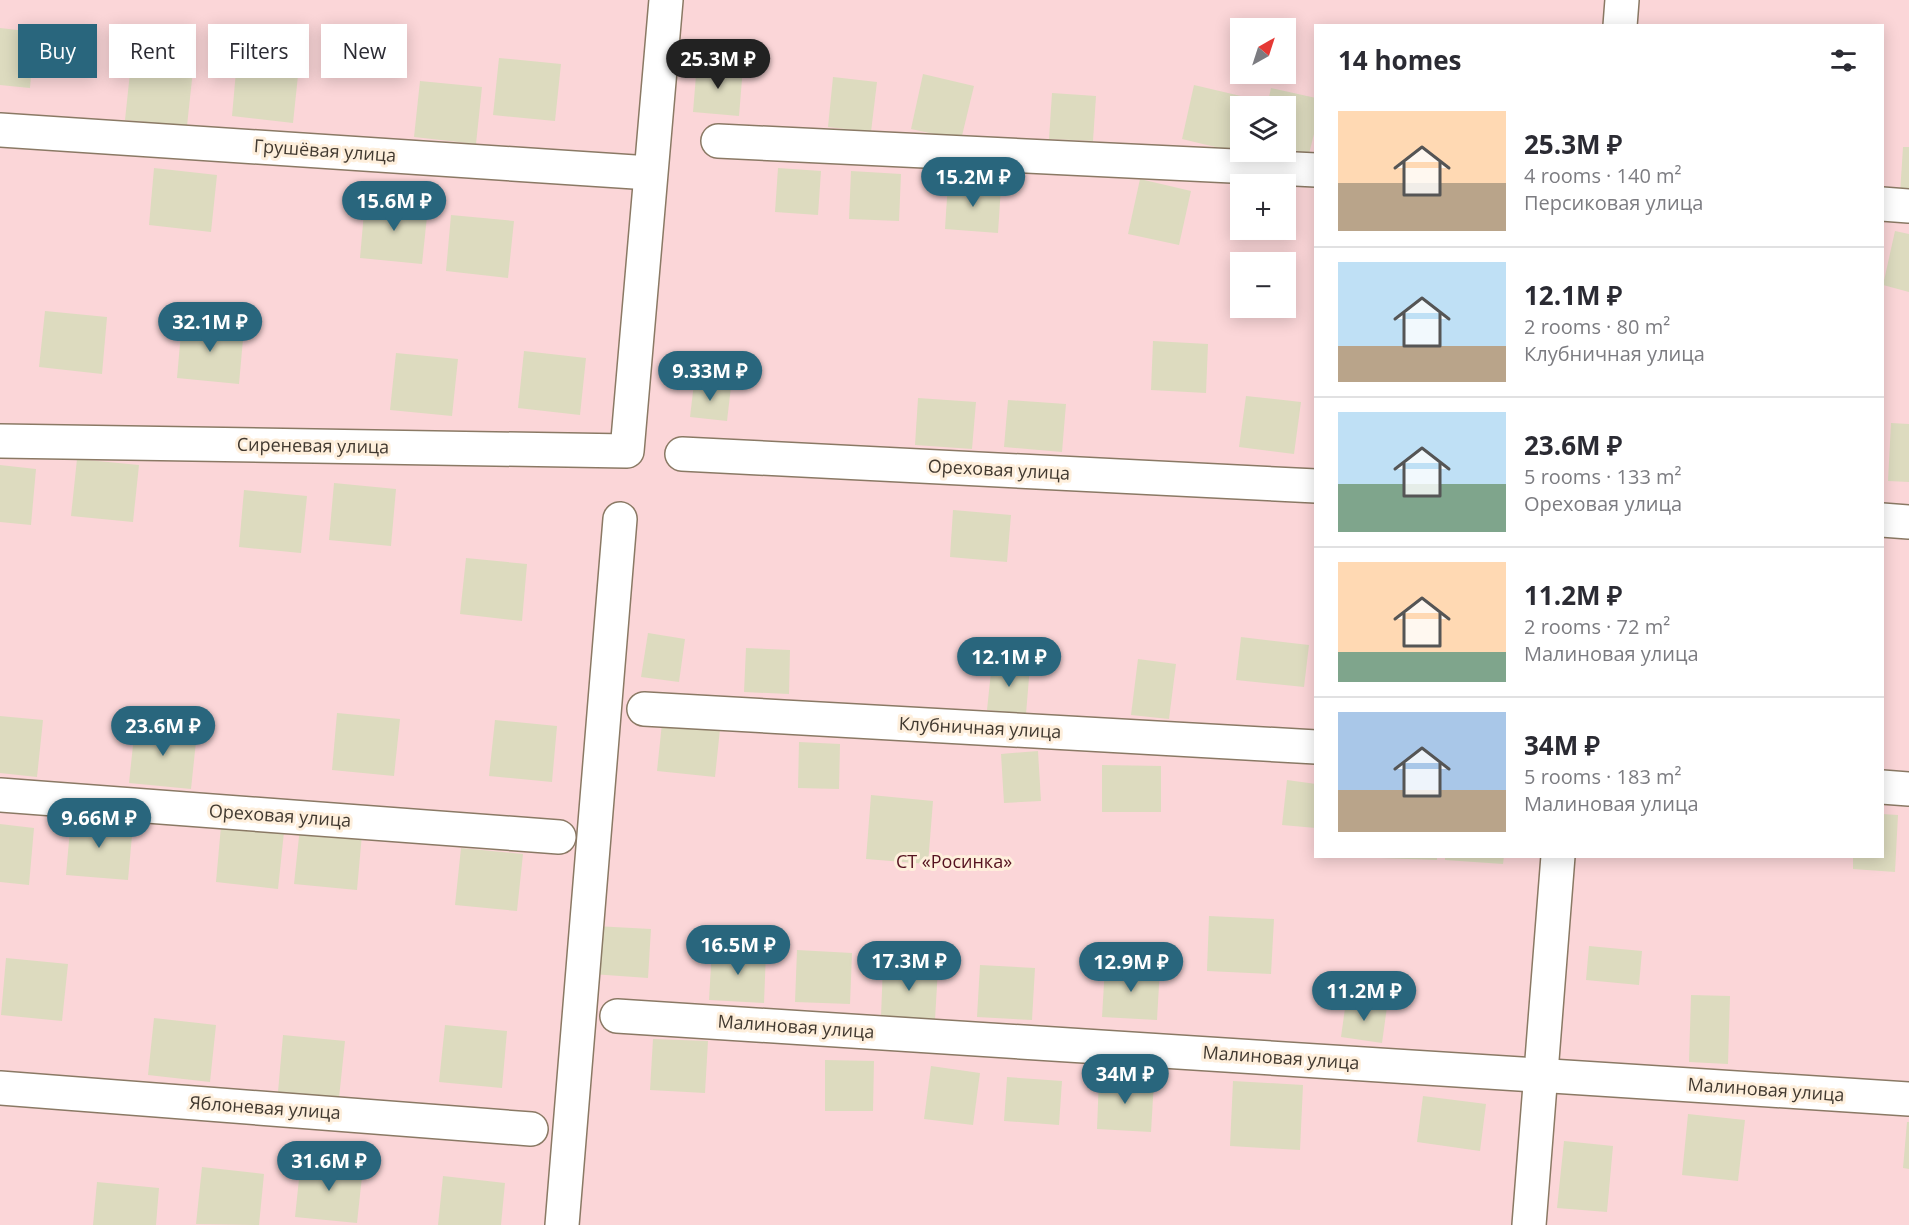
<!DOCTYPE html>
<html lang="en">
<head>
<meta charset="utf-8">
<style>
  body { margin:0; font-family:"Open Sans",sans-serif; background:#f7f7f7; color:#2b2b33; height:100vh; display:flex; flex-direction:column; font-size:22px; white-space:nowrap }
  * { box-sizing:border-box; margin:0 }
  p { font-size:20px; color:#7c7c81 }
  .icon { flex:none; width:33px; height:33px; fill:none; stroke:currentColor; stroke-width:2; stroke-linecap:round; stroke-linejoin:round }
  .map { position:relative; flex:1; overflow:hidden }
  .details { position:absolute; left:1314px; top:24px; width:570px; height:834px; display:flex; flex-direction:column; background:#fff; border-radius:0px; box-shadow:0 3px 15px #0003 }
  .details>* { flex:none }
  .banner { position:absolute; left:18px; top:24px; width:570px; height:54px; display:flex; gap:12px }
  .needle { width:39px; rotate:39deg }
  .tools { position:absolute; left:1230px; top:18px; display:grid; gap:12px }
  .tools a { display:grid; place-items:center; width:66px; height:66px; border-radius:0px; background:#fff; box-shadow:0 3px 15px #0003; font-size:30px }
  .price { position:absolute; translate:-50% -51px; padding:0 14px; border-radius:21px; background:#29667d; color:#fff; font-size:20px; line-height:39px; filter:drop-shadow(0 2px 3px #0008) }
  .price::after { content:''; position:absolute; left:50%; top:36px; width:18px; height:14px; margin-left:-9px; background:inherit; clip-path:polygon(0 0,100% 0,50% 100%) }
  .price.selected { background:#222; color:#fff }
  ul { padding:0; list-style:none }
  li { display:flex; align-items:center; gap:18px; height:150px; padding:0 24px }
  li+li { border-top:2px solid #e1e1e2 }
  li span { display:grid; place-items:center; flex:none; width:168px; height:120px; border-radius:0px; color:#555 }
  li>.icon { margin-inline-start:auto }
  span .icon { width:72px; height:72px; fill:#fffc; stroke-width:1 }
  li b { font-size:26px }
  h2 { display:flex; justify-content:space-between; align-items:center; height:72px; padding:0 24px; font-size:26px }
  .tag { padding:0 21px; border-radius:0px; background:#fff; box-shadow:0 3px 15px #0003; font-size:21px; line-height:54px }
  .tag.selected { background:#29667d; color:#fff }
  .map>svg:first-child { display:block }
  .green { fill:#fbd6d8; fill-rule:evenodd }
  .building { fill:#dddbbf }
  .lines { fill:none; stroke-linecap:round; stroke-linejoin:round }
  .minor-casing { stroke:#8a7964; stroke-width:36 }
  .minor { stroke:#fff; stroke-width:33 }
  .labels { text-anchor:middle; stroke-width:6; stroke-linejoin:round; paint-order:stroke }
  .street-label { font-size:18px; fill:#413930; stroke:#feefdc }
  .park-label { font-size:18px; fill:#54111f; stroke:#feefdc }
</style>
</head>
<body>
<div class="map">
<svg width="1909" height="1225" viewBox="0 0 1909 1225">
  <rect width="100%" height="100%" fill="#feefdc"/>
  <path class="green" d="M0,0h1909v1225h-1909zM1316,26h566v830h-566zM1240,28h46v46h-46zM1240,106h46v46h-46zM1240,184h46v46h-46zM1240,262h46v46h-46z"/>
  <g class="building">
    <path d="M0,28l35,4 -5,56 -30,-3z"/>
    <path d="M499,58l62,6 -6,57 -62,-6z"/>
    <path d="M237,60l62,6 -6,57 -61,-7z"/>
    <path d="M131,63l62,7 -6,56 -62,-6z"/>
    <path d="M697,63l46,4 -4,49 -46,-4z"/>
    <path d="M923,74l51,12 -13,54 -50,-11z"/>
    <path d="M833,77l44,5 -6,50 -43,-5z"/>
    <path d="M420,81l62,6 -6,57 -62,-7z"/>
    <path d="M1194,85l51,12 -2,9h-3v10l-8,35 -50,-12z"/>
    <path d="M1271,88l45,10v28l-7,28 -23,-6v-42h-19z"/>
    <path d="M1052,93l44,3 -3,45 -44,-2z"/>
    <path d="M1903,147h6v47h-9z"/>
    <path d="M154,168l63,7 -6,57 -62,-7z"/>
    <path d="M778,168l43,3 -3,44 -43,-3z"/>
    <path d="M851,171l50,3 -2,47 -50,-2z"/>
    <path d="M1140,179l51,12 -12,54 -51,-11z"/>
    <path d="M948,182l53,5 -3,46 -53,-4z"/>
    <path d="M365,201l63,6 -6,57 -62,-6z"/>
    <path d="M451,215l63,6 -6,57 -62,-7z"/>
    <path d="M1895,231l14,3v58l-26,-7z"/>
    <path d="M45,311l62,6 -5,57 -63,-7z"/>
    <path d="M182,321l62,7 -5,56 -62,-6z"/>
    <path d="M1153,341l55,3 -2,49 -55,-3z"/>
    <path d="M524,351l62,7 -6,57 -62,-7z"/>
    <path d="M396,353l62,6 -6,57 -62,-6z"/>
    <path d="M694,383l37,4 -4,34 -37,-4z"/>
    <path d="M1246,396l55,6 -7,52 -55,-7z"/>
    <path d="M918,398l58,4 -4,47 -57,-4z"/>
    <path d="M1008,400l58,4 -4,48 -58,-5z"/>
    <path d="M1891,423l18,1v58l-21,-1z"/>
    <path d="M77,459l62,6 -6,57 -62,-6z"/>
    <path d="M0,465l36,4 -5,56 -31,-3z"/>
    <path d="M334,483l62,6 -5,57 -62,-6z"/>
    <path d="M244,490l63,6 -6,57 -62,-6z"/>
    <path d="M953,510l58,5 -4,47 -57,-5z"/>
    <path d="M466,558l61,6 -5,57 -62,-7z"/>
    <path d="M648,633l37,6 -6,43 -38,-5z"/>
    <path d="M1241,637l68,8 -5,42 -68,-7z"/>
    <path d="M746,648l44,2 -1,44 -45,-2z"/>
    <path d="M1138,659l38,5 -7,55 -38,-4z"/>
    <path d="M992,662l38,4 -4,48 -39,-4z"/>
    <path d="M337,713l63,6 -6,57 -62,-6z"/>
    <path d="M0,716l43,4 -6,57 -37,-4z"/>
    <path d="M495,720l62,6 -5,56 -63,-6z"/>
    <path d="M662,723l58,6 -5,48 -58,-6z"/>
    <path d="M135,726l62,6 -6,57 -62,-6z"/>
    <path d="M799,742l41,2 -1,45 -41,-1z"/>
    <path d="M1038,751l3,50 -37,2 -3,-49z"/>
    <path d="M1102,765l59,1v46h-59z"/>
    <path d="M1287,780l29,4v44l-34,-3z"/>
    <path d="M871,795l62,6 -5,63 -62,-5z"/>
    <path d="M1882,814l16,1 -3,57 -42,-3v-13h29z"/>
    <path d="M71,818l62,6 -5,56 -62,-5z"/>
    <path d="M0,824l34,4 -5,57 -29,-3z"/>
    <path d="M221,826l63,6 -6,57 -62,-7z"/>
    <path d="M300,827l62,7 -5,56 -63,-6z"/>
    <path d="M461,848l62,6 -6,57 -62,-6z"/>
    <path d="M1380,856h57v4l-57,-2z"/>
    <path d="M1445,856h59l-1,8 -58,-4z"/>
    <path d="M1209,916l65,3 -3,55 -64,-3z"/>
    <path d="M595,926l56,3 -3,49 -56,-4z"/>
    <path d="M1589,946l53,5 -3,34 -53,-5z"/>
    <path d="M712,948l54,4 -2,51 -55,-3z"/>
    <path d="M797,950l55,3 -2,51 -55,-2z"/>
    <path d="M6,958l62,6 -6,57 -61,-6z"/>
    <path d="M883,965l55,3 -3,52 -54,-4z"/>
    <path d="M980,965l55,3 -3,52 -55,-3z"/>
    <path d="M1105,966l55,2 -3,52 -55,-3z"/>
    <path d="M1691,995l39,1 -2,68 -39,-2z"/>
    <path d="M1346,1001l41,6 -5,36 -41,-6z"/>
    <path d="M154,1018l62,7 -6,57 -62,-7z"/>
    <path d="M445,1025l62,6 -5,57 -63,-6z"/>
    <path d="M283,1035l62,6 -6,57 -61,-6z"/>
    <path d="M653,1039l55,2 -3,52 -55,-3z"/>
    <path d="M825,1060l49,1 -1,50h-48z"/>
    <path d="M931,1066l49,7 -7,52 -49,-6z"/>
    <path d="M1007,1077l55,4 -3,44 -55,-4z"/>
    <path d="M1099,1078l55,3 -3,51 -54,-3z"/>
    <path d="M1233,1081l70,4 -3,65 -70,-4z"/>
    <path d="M1423,1096l63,8 -6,47 -63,-9z"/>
    <path d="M1688,1114l57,6 -7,61 -56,-6z"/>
    <path d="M1907,1122h2v47l-6,-1z"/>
    <path d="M1564,1141l49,5 -6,66 -50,-4z"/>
    <path d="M301,1160l62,7 -6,56 -62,-6z"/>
    <path d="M202,1167l62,7 -5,51 -63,-1z"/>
    <path d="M443,1176l62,7 -4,42h-63z"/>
    <path d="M97,1182l62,6 -3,37h-63z"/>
  </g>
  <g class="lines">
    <defs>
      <g id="minor">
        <path d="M1620,26l2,-26"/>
        <path d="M0,130l650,43"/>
        <path d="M718,141l598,29"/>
        <path d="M1882,204l27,2"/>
        <path d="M0,441l627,10 39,-451"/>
        <path d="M682,454l634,32"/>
        <path d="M1882,520l27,2"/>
        <path d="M644,709l672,38"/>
        <path d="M1882,787l27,2"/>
        <path d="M0,795l559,42"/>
        <path d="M617,1016l1292,83"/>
        <path d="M0,1088l531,41"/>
        <path d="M562,1225l58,-706"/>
        <path d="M1529,1225l29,-369"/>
      </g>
    </defs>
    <use href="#minor" class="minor-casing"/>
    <use href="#minor" class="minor"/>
  </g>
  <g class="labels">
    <g class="street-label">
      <text transform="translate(325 151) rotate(4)" y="6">Грушёвая улица</text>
      <text transform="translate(313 446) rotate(1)" y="6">Сиреневая улица</text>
      <text transform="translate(999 470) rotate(3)" y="6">Ореховая улица</text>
      <text transform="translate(980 728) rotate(3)" y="6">Клубничная улица</text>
      <text transform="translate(280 816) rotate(4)" y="6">Ореховая улица</text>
      <text transform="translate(796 1027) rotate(4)" y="6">Малиновая улица</text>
      <text transform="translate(1281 1058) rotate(4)" y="6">Малиновая улица</text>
      <text transform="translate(1766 1090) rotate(4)" y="6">Малиновая улица</text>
      <text transform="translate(265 1108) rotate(4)" y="6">Яблоневая улица</text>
    </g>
    <g class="park-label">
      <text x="954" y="868">СТ «Росинка»</text>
    </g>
  </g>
</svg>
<div class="tools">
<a><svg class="needle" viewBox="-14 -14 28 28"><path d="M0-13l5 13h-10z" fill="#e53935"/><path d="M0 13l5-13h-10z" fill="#7c7c81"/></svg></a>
<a><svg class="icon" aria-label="layers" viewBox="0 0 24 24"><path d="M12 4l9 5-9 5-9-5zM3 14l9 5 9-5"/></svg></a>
<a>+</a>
<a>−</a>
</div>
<b class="price selected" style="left:718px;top:90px">25.3M ₽</b>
<b class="price" style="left:973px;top:208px">15.2M ₽</b>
<b class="price" style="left:394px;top:232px">15.6M ₽</b>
<b class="price" style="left:210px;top:353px">32.1M ₽</b>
<b class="price" style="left:710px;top:402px">9.33M ₽</b>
<b class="price" style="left:1009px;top:688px">12.1M ₽</b>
<b class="price" style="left:163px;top:757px">23.6M ₽</b>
<b class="price" style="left:99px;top:849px">9.66M ₽</b>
<b class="price" style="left:738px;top:976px">16.5M ₽</b>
<b class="price" style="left:909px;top:992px">17.3M ₽</b>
<b class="price" style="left:1131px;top:993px">12.9M ₽</b>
<b class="price" style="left:1364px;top:1022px">11.2M ₽</b>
<b class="price" style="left:1125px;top:1105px">34M ₽</b>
<b class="price" style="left:329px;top:1192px">31.6M ₽</b>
<div class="banner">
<a class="tag selected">Buy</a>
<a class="tag">Rent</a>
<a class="tag">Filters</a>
<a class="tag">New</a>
</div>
<section class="details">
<h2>14 homes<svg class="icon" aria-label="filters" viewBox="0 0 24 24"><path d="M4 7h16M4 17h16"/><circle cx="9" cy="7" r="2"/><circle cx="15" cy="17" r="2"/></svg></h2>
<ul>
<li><span style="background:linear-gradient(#ffd9b3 60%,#b9a48a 0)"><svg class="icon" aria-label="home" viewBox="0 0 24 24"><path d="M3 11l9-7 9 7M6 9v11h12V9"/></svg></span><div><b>25.3M ₽</b><p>4 rooms · 140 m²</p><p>Персиковая улица</p></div></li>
<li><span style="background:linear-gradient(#bfe0f5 70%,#b9a48a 0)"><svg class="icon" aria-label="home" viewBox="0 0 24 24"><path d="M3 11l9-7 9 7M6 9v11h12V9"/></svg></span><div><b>12.1M ₽</b><p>2 rooms · 80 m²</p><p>Клубничная улица</p></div></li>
<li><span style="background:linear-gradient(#bfe0f5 60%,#7fa58c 0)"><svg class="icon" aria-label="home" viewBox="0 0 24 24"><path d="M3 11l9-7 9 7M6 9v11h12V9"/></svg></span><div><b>23.6M ₽</b><p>5 rooms · 133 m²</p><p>Ореховая улица</p></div></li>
<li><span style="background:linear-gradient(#ffd9b3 75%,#7fa58c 0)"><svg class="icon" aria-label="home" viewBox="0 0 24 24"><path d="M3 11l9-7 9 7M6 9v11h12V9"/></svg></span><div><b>11.2M ₽</b><p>2 rooms · 72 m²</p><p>Малиновая улица</p></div></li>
<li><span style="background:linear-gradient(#a9c7e8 65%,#b9a48a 0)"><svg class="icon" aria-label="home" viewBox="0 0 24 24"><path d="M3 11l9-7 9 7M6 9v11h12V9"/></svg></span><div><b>34M ₽</b><p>5 rooms · 183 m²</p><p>Малиновая улица</p></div></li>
</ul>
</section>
</div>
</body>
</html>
